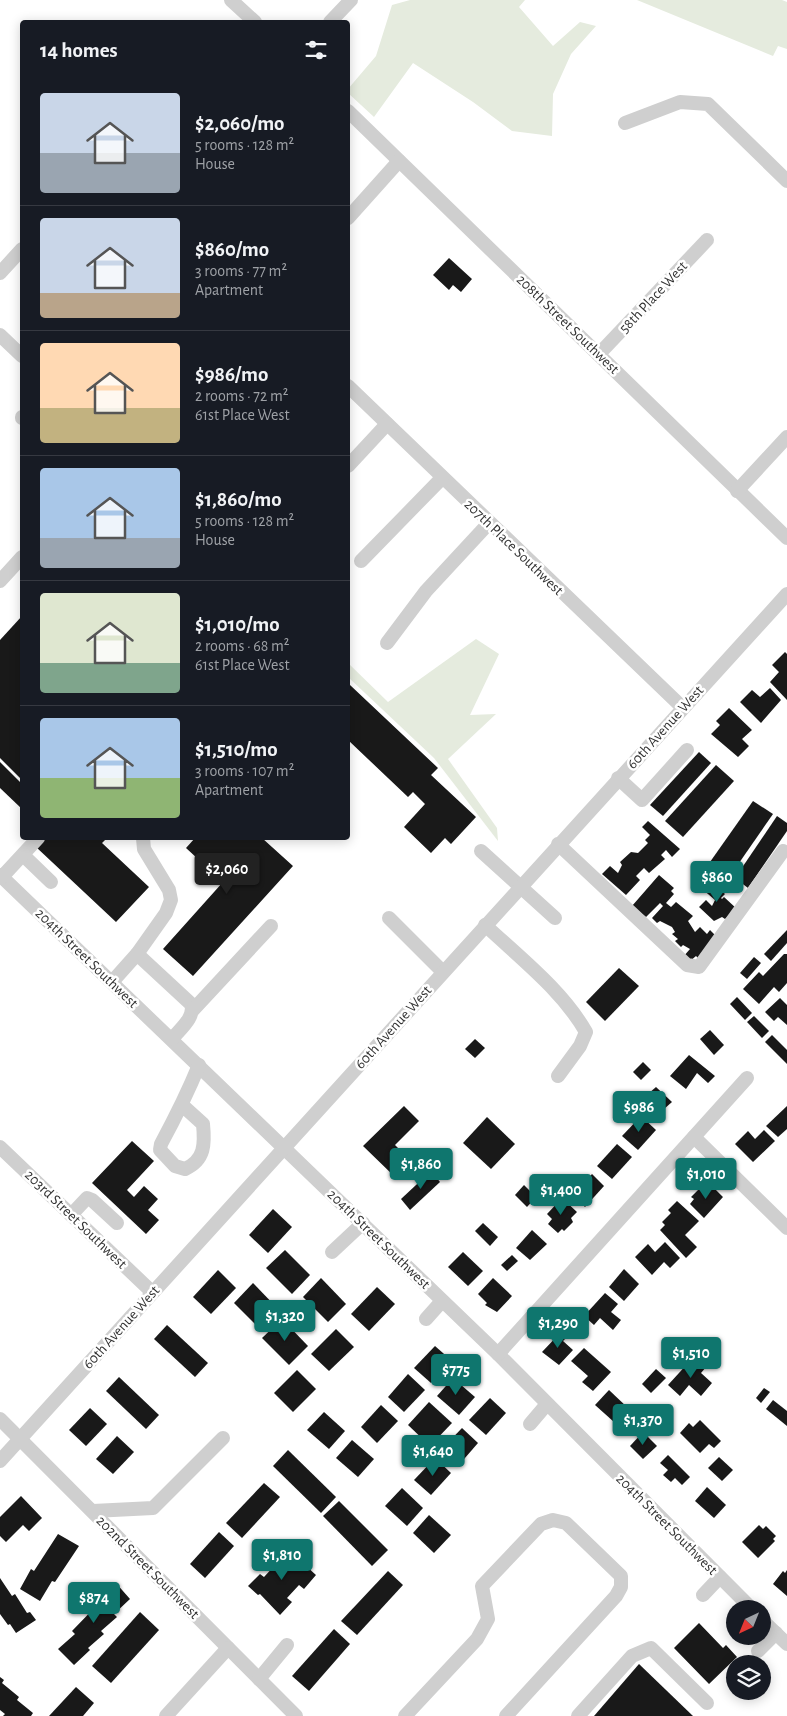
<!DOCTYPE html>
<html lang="en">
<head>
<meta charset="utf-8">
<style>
  body { margin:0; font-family:"Alegreya Sans",sans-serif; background:#242831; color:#f1f3f6; height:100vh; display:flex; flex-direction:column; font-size:19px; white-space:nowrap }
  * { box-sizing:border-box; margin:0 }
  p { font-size:16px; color:#9ea1a6 }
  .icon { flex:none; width:28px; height:28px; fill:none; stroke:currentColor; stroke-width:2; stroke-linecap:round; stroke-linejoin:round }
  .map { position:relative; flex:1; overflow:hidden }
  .sheet { position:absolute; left:20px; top:20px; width:330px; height:820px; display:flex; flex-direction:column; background:#171b24; border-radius:5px; box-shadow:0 2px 12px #0003 }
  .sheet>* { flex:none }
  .needle { width:32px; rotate:223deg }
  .buttons { position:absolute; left:726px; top:1600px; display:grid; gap:10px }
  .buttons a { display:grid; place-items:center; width:45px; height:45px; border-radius:50%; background:#171b24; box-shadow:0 2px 12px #0003; font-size:25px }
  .price { position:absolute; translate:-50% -42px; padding:0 11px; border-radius:5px; background:#0f766e; color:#fff; font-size:16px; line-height:32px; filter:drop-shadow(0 1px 2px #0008) }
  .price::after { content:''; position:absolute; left:50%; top:30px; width:15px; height:11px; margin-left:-8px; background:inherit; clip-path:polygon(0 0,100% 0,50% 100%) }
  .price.selected { background:#222; color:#fff }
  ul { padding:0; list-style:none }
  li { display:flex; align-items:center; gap:15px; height:125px; padding:0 20px }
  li+li { border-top:1px solid #363941 }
  li span { display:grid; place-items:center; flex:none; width:140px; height:100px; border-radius:5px; color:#555 }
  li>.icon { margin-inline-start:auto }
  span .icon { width:60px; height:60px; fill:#fffc; stroke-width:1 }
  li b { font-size:21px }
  h2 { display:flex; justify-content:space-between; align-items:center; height:60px; padding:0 20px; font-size:21px }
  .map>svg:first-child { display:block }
  .green { fill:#e5ebde }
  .building { fill:#191919 }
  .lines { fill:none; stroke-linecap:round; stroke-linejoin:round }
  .minor { stroke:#cfcfcf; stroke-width:14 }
  .labels { text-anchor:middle; stroke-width:5; stroke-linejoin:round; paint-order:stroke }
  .street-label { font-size:15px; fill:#323232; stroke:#fff }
</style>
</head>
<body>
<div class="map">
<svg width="787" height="1716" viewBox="0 0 787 1716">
  <rect width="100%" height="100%" fill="#fff"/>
  <g class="green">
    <path d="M410,0h115l-6,7 34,39 27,-24 16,4 -25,28 -18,40 -1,42 -40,-5 -39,-29 -60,-39 -39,54 -26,-24v-4l28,-33 16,-51z"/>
    <path d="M637,0h145l5,2v47l-9,-3 -5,10z"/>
    <path d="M476,639l23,15 -29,61 26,-1 -48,45 49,69 1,13 -64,-83 -86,-81v-14l40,39z"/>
  </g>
  <g class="building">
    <path d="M449,258l23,21 -11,13 -8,-7 -4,5 -16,-15z"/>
    <path d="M22,616v164l-22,-22v-118z"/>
    <path d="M785,652l2,2v46l-17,-18 9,-10 -7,-7z"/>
    <path d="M350,685l88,83 -7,7 45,42 -25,27 -6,-6 -14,15 -27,-26 21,-23 -12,-12 -5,5 -60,-57v-53z"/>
    <path d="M770,688l11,12 -20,23 -21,-21 12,-12 8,7z"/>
    <path d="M729,708l23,22 -10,9 7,7 -11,11 -27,-23 9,-9 -4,-4z"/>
    <path d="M699,752l12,11 -48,53 -13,-11z"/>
    <path d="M0,762l22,22v25l-22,-21z"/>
    <path d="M716,765l18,16 -51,56 -18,-16z"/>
    <path d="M753,801l20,13 -43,62 -20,-14z"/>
    <path d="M777,816l10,7v8l-39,57 -13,-10z"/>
    <path d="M648,821l32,28 -8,8 -6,-7 -5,5 4,4 -16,14 -5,-5 -8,8 4,4 -14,15 -24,-21 8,-8 8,7 4,-8 -2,-3 11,-10 7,1 10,-10 -3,-3 5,-5 -8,-8z"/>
    <path d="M45,838h62l-5,5 47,44 -33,35 -80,-75z"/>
    <path d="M195,838h67l31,28 -100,110 -30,-27 60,-67 -37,-34z"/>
    <path d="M659,875l15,13 -3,3 3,3 -8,9 5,4 5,-5 17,14 -5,5 7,11 5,-5 7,7 3,-4 7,7 -18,22 -3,-3 -7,6 -6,-5 7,-8 -7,-4 -2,2 -6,-6 3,-2 -6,-5 3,-2 -3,-5 -12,-6 -3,2 -5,-5 11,-12 -3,-3 -14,14 -14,-11z"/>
    <path d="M709,879l16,15 -4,4 1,1 2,-2 13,12 -12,10 -3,-2 -8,4 -15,-14 7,-7 6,6 3,-6 -14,-12z"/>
    <path d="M787,930v13l-16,18 -7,-7z"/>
    <path d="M784,954h3v29l-8,9 -5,-5 -15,17 -16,-15 16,-17 4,4z"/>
    <path d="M754,957l7,6 -14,16 -7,-6z"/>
    <path d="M619,968l20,18 -34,35 -19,-19z"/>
    <path d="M737,997l15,16 -7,7 -15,-16z"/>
    <path d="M780,998l7,7v20l-9,-8 -4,4 -9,-9z"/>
    <path d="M754,1016l15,15 -7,7 -15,-16z"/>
    <path d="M710,1030l14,15 -10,10 -14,-16z"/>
    <path d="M772,1035l15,15v14l-22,-22z"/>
    <path d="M475,1039l10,9 -10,10 -10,-9z"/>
    <path d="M689,1055l26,21 -7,7 -11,-10 -11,16 -16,-13z"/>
    <path d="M643,1062l8,8 -10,10 -8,-8z"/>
    <path d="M656,1087l16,15 -16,14 -16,-15z"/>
    <path d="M404,1106l15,15 -24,24 16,16 -16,16 -32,-31z"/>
    <path d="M787,1106v23l-9,8 -12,-11z"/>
    <path d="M641,1116l15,14 -18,20 -16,-14z"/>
    <path d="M487,1117l28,27 -24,25 -28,-26z"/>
    <path d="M764,1130l11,11 -22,21 -18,-18 13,-13 7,8z"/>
    <path d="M132,1141l22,20 -27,29 7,7 10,-11 14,13 -10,11 11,10 -13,14 -54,-51z"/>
    <path d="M617,1144l15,13 -20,22 -15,-13z"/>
    <path d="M431,1171l9,11 -30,28 -9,-11z"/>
    <path d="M592,1174l12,12 -19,21 -12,-12z"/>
    <path d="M709,1183l14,14 -19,21 -14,-14 4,-5 -3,-2 11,-11 2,2z"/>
    <path d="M524,1185l12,12 -9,10 -12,-12z"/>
    <path d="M562,1198l15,14 -6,6 2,4 -9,9 -2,-2 -4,4 -10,-9 4,-5 -5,-5z"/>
    <path d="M677,1201l22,20 -14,14 12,12 -11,11 -26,-28 5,-5 -3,-3 9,-9 -3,-3z"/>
    <path d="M273,1209l19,18 -24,26 -19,-18z"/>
    <path d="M483,1223l15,14 -8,9 -15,-15z"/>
    <path d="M532,1230l15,14 -17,16 -14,-12z"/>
    <path d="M665,1242l15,16 -10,10 -6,-6 -12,13 -17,-18 13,-13 7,8z"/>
    <path d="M285,1250l25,25 -18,19 -26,-26z"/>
    <path d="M463,1252l20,19 -15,15 -20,-19z"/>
    <path d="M512,1255l6,6 -11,10 -6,-6z"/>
    <path d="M624,1269l15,15 -15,17 -15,-14z"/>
    <path d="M218,1270l18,18 -25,26 -18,-17z"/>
    <path d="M321,1278l25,26 -18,18 -25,-25z"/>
    <path d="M493,1278l19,18 -15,16 -12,-7 2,-2 -9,-9z"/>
    <path d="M253,1283l26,27 -19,19 -26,-26z"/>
    <path d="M377,1287l18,17 -26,27 -18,-17z"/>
    <path d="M605,1293l13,11 -7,8 10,8 -8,10 -13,-12 -6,7 -10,-9z"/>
    <path d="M282,1319l26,27 -19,19 -27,-27z"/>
    <path d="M167,1325l41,38 -13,14 -41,-38z"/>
    <path d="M336,1329l18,18 -25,24 -18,-17z"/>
    <path d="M561,1332l6,5 -4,4 10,9 -14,15 -17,-13z"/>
    <path d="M435,1346l17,15 -21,22 -17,-15z"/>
    <path d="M584,1348l27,24 -18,19 -11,-9 6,-6 -17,-15z"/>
    <path d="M699,1360l7,7 -5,6 11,10 -11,13 -12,-11 -9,11 -12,-11 21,-23 5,4z"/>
    <path d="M656,1369l10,9 -15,15 -9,-9z"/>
    <path d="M297,1370l19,19 -23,23 -19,-19z"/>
    <path d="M408,1374l17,16 -21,22 -16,-15z"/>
    <path d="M119,1377l40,38 -13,14 -40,-38z"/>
    <path d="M453,1378l22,19 -16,18 -22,-19z"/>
    <path d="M764,1388l6,4 -9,11 -5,-5z"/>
    <path d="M609,1390l19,18 -14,14 -19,-17z"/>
    <path d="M490,1398l16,15 -20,22 -17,-15z"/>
    <path d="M773,1400l14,11v15l-21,-17z"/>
    <path d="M429,1402l23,21 -22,23 -22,-21z"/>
    <path d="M381,1405l17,16 -21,22 -16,-16z"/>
    <path d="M90,1408l17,16 -21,22 -17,-16z"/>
    <path d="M324,1412l21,19 -16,18 -22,-19z"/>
    <path d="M700,1420l21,21 -7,7 -5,-4 -9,9 -20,-20 9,-10 4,4z"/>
    <path d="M462,1428l16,15 -20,23 -17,-16z"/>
    <path d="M643,1432l14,14 -14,13 -13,-13z"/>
    <path d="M117,1436l17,16 -21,22 -17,-15z"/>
    <path d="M352,1440l22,19 -16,18 -22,-19z"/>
    <path d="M288,1450l48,47 -15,16 -48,-47z"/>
    <path d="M668,1455l22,22 -8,8 -7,-7 -4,4 -8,-7 5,-5 -8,-7z"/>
    <path d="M719,1457l14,13 -11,11 -14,-13z"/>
    <path d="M435,1458l16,15 -20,22 -17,-15z"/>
    <path d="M264,1483l16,14 -38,41 -16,-15z"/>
    <path d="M707,1487l19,18 -12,13 -19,-17z"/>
    <path d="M402,1488l21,20 -16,18 -22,-20z"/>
    <path d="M21,1496l21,22 -13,13 -6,-6 -17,17 -6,-6v-19z"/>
    <path d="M339,1501l49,49 -16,16 -49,-50z"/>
    <path d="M429,1515l22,20 -17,18 -21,-20z"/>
    <path d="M759,1525l4,4 3,-3 10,10 -3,3 2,2 -17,17 -16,-16z"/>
    <path d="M219,1532l15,14 -29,32 -15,-14z"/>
    <path d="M58,1534l21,12 -24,36 -3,-1 -12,20 -20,-12 11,-20 3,2z"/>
    <path d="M284,1546l20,23 2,-3 10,9 -12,14 -5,-4 -12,13 5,4 -12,13 -20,-21 -2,1 -10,-9 12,-12 4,3 12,-13 -5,-5z"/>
    <path d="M787,1570v26l-14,-12 10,-13 2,2z"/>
    <path d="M388,1571l15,14 -46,50 -16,-14z"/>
    <path d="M0,1578l12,18 3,-2 12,19 3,-1 6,8 -20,13 -6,-9 -2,1 -8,-11z"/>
    <path d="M115,1582l15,17 -16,15 3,3 -16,14 3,3 -16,14 2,2 -16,15 -16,-16 17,-15 -3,-3 29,-30 -3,-3z"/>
    <path d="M140,1612l19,18 -48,53 -19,-17z"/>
    <path d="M699,1623l24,25 3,-3 11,12 -28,27 -35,-36z"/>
    <path d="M334,1629l16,15 -41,47 -17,-15z"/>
    <path d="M639,1664l54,52h-99z"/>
    <path d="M0,1677l4,3 -2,3 17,14 -2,3 16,13 -2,3h-28l2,-2 -5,-4z"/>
    <path d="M76,1687l18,16 -11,13h-34z"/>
  </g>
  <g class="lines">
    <g class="minor">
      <path d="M231,0l24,22"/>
      <path d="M330,22l21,-22"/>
      <path d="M348,111l439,427"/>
      <path d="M625,123l55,-21 28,2 79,77"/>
      <path d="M348,218l51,-57"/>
      <path d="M0,273l22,-24"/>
      <path d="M0,335l22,21"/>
      <path d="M599,354l108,-114"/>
      <path d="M348,386l334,321"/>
      <path d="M22,417v1"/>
      <path d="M348,466l39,-42"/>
      <path d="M737,491l50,-54"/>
      <path d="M361,561l81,-83"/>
      <path d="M0,581l22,-24"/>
      <path d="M387,643l39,-52 63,-68"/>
      <path d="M618,778l24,22 45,-50"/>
      <path d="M558,844l129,121 12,2 84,-116"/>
      <path d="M481,851l74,67"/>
      <path d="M23,855l28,27"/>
      <path d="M0,875l498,479 254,255"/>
      <path d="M2,877l36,-39"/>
      <path d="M389,918l54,54"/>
      <path d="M485,925c35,33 77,65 101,107l-6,14 -22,30"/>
      <path d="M137,954l29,-41 5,-13 -2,-10 -25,-41 -1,-11"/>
      <path d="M112,982l25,-28 54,50c5,13 -12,26 -19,35"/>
      <path d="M193,1010l78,-84"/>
      <path d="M182,1105l21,19c2,20 2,36 -18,45l-10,-3 -15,-16 1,-6c14,-26 27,-52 38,-79"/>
      <path d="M694,1137l93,91"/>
      <path d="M0,1147l152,145"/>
      <path d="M71,1215l16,-17 5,2 25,23"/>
      <path d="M332,1252l31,-29"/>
      <path d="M426,1319l16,-18"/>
      <path d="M498,1354l249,-276"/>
      <path d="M0,1419l296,297"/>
      <path d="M530,1424l17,-20"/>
      <path d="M0,1461l787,-867"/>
      <path d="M93,1511l60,-3 70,-70"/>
      <path d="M703,1595l17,-18"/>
      <path d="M762,1620l25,24"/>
      <path d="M758,1651l18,-18"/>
      <path d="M259,1679l28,-34"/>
      <path d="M166,1716l62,-68"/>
      <path d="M405,1716l72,-77 11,-20 -6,-33 59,-62 12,-4 13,3 55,53v11l-5,9 -110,120"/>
      <path d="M578,1716l54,-60 19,-8 56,55"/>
    </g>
  </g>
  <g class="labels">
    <g class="street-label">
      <text transform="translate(653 297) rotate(-47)" y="5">58th Place West</text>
      <text transform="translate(568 324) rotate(44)" y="5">208th Street Southwest</text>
      <text transform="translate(514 547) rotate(44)" y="5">207th Place Southwest</text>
      <text transform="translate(665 727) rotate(-48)" y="5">60th Avenue West</text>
      <text transform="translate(87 958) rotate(44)" y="5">204th Street Southwest</text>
      <text transform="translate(393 1027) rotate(-48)" y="5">60th Avenue West</text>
      <text transform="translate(76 1219) rotate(44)" y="5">203rd Street Southwest</text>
      <text transform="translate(379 1239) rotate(44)" y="5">204th Street Southwest</text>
      <text transform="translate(121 1327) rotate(-48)" y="5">60th Avenue West</text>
      <text transform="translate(667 1524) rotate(45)" y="5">204th Street Southwest</text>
      <text transform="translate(148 1567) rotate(45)" y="5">202nd Street Southwest</text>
    </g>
  </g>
</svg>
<div class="buttons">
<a><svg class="needle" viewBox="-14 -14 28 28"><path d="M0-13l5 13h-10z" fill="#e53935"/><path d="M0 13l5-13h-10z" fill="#9ea1a6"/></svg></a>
<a><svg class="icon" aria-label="layers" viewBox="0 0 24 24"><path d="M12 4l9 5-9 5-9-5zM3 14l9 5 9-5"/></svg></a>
</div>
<b class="price selected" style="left:227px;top:895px">$2,060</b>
<b class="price" style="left:717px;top:903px">$860</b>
<b class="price" style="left:639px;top:1133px">$986</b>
<b class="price" style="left:421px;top:1190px">$1,860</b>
<b class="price" style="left:706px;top:1200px">$1,010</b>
<b class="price" style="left:561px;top:1216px">$1,400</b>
<b class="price" style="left:285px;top:1342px">$1,320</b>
<b class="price" style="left:558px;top:1349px">$1,290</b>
<b class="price" style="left:691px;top:1379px">$1,510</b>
<b class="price" style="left:456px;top:1396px">$775</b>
<b class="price" style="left:643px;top:1446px">$1,370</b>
<b class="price" style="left:433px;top:1477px">$1,640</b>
<b class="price" style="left:282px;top:1581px">$1,810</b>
<b class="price" style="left:94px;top:1624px">$874</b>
<section class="sheet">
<h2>14 homes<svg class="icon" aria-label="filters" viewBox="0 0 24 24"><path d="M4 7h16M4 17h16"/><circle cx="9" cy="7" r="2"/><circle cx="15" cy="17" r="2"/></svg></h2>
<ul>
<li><span style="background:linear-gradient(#c9d6e8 60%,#9aa5b1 0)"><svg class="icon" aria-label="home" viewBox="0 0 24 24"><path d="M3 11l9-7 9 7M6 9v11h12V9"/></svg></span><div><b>$2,060/mo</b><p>5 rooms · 128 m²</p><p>House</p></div></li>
<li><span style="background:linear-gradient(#c9d6e8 75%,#b9a48a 0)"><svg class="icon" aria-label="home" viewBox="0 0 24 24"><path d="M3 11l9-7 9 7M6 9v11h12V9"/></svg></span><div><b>$860/mo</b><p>3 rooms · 77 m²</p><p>Apartment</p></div></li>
<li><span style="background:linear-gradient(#ffd9b3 65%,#c2b280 0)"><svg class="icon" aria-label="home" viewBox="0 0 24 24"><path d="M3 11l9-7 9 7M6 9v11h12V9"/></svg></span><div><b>$986/mo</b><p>2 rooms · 72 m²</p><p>61st Place West</p></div></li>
<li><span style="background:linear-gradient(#a9c7e8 70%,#9aa5b1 0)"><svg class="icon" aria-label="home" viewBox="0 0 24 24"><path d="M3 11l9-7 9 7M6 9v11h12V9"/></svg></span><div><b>$1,860/mo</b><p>5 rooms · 128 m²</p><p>House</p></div></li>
<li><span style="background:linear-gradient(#dfe7d0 70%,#7fa58c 0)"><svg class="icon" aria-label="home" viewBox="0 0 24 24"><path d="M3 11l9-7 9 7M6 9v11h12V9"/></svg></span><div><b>$1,010/mo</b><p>2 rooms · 68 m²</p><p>61st Place West</p></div></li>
<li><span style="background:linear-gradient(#a9c7e8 60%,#8fb573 0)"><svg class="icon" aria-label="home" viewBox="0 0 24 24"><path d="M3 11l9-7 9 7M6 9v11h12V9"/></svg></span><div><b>$1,510/mo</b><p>3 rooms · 107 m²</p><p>Apartment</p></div></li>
</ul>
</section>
</div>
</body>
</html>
